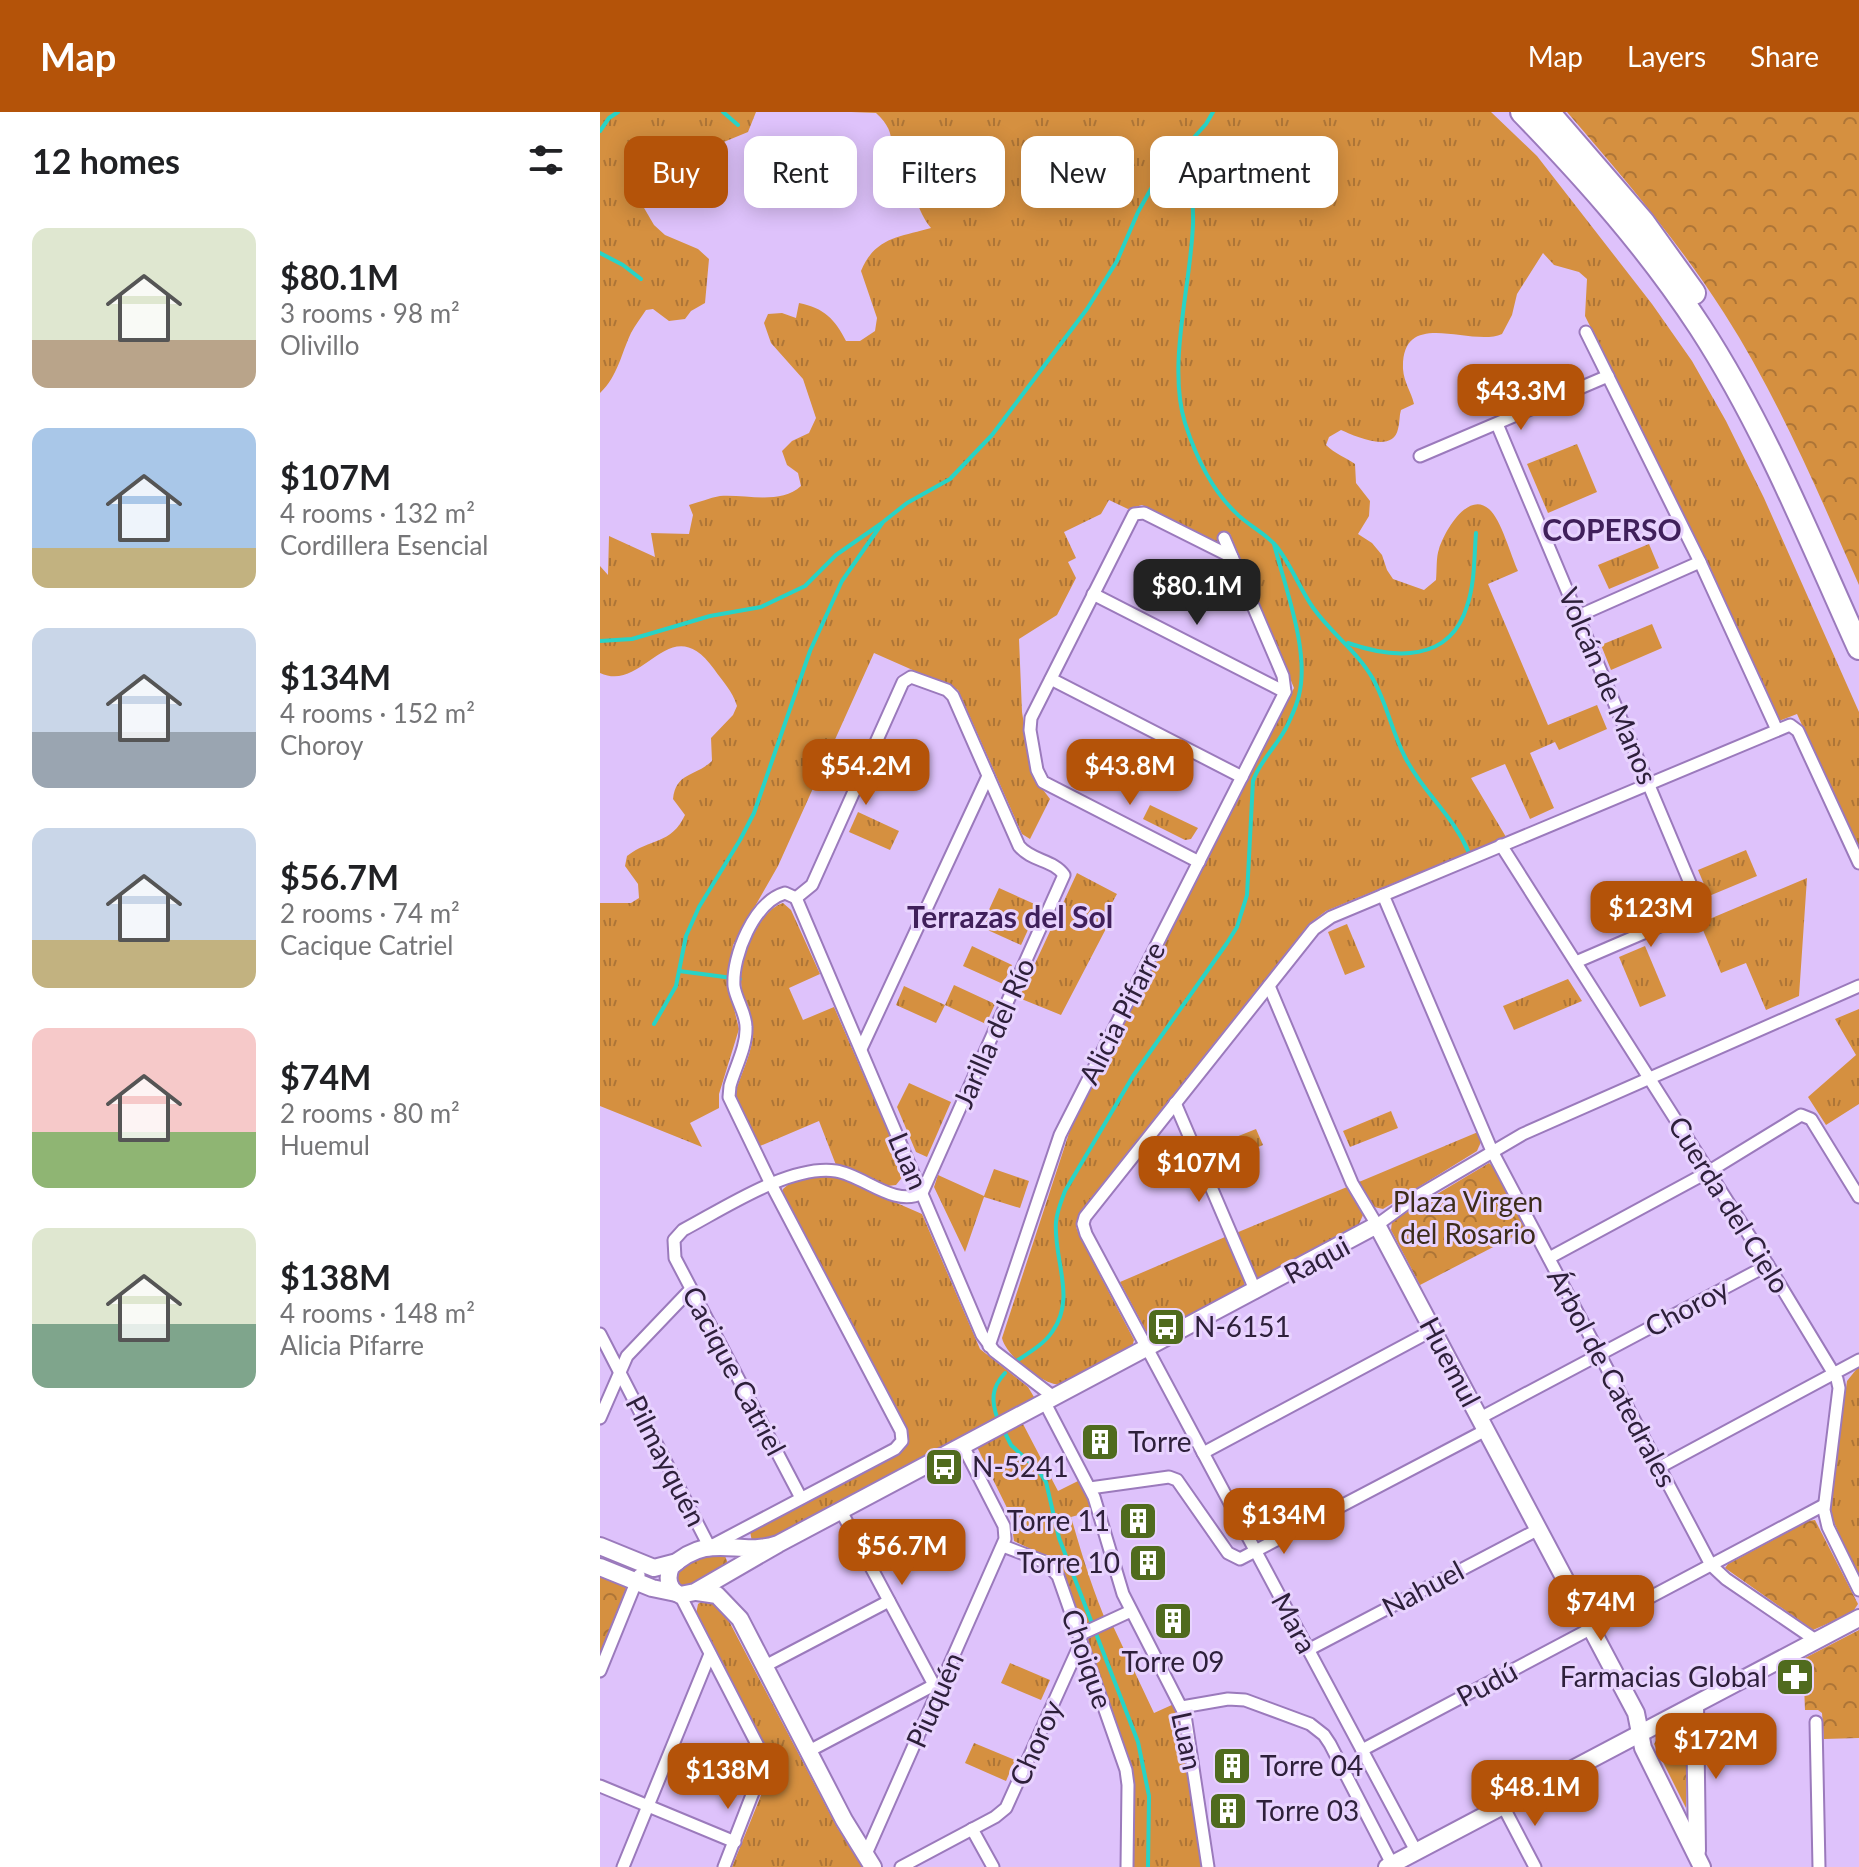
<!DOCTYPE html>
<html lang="en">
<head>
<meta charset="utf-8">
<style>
  body { margin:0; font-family:Lato,sans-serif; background:#f2f2f2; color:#202124; height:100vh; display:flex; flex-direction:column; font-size:30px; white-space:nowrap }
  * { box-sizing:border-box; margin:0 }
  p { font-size:26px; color:#757577 }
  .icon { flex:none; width:44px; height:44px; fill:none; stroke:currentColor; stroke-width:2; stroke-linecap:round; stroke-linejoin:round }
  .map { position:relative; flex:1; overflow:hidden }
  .side { display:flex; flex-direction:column; background:#fff; width:600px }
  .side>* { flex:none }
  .top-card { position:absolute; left:24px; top:24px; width:760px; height:72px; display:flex; gap:16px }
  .price { position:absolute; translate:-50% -68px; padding:0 18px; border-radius:16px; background:#b45309; color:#fff; font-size:26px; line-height:52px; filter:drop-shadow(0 2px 4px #0008) }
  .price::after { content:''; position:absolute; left:50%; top:48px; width:24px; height:18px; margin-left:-12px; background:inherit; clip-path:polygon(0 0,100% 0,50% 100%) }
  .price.active { background:#222; color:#fff }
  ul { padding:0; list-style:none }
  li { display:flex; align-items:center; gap:24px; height:200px; padding:0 32px }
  li span { display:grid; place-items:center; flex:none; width:224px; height:160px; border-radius:16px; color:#555 }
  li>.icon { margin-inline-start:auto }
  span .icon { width:96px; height:96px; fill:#fffc; stroke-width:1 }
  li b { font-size:34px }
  h2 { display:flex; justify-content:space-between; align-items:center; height:96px; padding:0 32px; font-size:34px }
  .chip { padding:0 28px; border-radius:16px; background:#fff; box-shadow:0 4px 20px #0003; font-size:28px; line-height:72px }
  .chip.active { background:#b45309; color:#fff }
  header { display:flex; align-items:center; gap:48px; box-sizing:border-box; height:112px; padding:0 40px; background:#b45309; color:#fff }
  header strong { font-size:38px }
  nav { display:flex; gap:44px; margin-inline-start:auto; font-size:28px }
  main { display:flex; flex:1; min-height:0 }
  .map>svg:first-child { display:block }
  .grass { fill:url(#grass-tufts) }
  .park { fill:url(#park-crowns) }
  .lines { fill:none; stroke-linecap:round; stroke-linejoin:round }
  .stream { stroke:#28d3c6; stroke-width:4 }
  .street-casing { stroke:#9b7abc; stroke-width:15 }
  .secondary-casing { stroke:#9b7abc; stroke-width:20 }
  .highway-casing { stroke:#9b7abc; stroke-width:26 }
  .street { stroke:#fff; stroke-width:11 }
  .secondary { stroke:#fff; stroke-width:16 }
  .highway { stroke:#fff; stroke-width:22 }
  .labels { text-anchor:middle; stroke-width:6; stroke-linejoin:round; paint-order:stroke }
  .street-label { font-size:28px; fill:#2e203b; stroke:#e8d3fe }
  .park-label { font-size:28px; fill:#3d2c1a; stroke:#e8d3fe }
  .poi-label { font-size:28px; fill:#2e203b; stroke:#e8d3fe; text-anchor:start }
  .neighbourhood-label { font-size:30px; font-weight:bold; fill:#40205b; stroke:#e8d3fe }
</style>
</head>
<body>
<header>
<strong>Map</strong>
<nav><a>Map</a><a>Layers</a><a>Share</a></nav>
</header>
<main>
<section class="side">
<h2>12 homes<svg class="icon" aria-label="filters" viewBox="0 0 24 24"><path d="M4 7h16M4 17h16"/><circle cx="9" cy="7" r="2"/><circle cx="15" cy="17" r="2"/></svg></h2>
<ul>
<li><span style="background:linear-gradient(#dfe7d0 70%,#b9a48a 0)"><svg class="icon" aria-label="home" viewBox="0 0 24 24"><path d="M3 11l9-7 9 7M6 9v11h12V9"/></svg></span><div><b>$80.1M</b><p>3 rooms · 98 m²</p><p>Olivillo</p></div></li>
<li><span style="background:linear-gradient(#a9c7e8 75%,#c2b280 0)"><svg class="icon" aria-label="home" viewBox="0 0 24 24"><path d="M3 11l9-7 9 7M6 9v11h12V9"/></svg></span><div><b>$107M</b><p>4 rooms · 132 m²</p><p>Cordillera Esencial</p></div></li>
<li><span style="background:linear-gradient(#c9d6e8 65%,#9aa5b1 0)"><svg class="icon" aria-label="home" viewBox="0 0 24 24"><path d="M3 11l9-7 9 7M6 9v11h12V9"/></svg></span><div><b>$134M</b><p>4 rooms · 152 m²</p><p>Choroy</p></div></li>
<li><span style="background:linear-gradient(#c9d6e8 70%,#c2b280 0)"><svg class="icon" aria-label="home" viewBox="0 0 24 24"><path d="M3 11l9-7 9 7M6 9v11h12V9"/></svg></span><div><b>$56.7M</b><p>2 rooms · 74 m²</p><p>Cacique Catriel</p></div></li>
<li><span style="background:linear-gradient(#f6c9c9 65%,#8fb573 0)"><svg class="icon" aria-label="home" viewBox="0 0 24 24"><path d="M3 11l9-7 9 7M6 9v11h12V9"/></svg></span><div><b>$74M</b><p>2 rooms · 80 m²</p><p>Huemul</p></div></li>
<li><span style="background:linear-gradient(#dfe7d0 60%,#7fa58c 0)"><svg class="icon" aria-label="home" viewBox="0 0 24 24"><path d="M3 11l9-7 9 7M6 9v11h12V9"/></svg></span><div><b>$138M</b><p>4 rooms · 148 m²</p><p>Alicia Pifarre</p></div></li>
</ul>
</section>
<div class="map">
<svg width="1259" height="1755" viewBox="0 0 1259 1755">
  <defs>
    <pattern id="grass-tufts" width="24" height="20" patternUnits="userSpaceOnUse" patternTransform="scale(2)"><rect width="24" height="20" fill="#d59040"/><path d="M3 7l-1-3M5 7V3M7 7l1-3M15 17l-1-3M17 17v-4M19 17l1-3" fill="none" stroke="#ad7537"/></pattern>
    <pattern id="park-crowns" width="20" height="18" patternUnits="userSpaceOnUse" patternTransform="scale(2)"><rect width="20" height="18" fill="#d59040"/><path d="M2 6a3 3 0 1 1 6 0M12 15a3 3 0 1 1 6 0" fill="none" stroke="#ad7537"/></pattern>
  </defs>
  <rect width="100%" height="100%" fill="#dec2fb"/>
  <g class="grass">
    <path d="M0,0h156l-8,20 -34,14 -6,14 -9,7 -12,-6 -10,-11 -32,-10 -6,12 3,32 -2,17 14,24 11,10 33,14 11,10 -4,44 -14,8 -6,8 -16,2 -16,-12 -7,1c-5,8 -11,15 -15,23 -10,21 -13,43 -31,60z"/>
    <path d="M251,0h640l46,44 115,148 40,57 34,60 38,77 95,214v138l-62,-136 -18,7 -73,-161 -121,-244 2,-37 -8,-7 -25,-7 -11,-12 -26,41 -5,21 -10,19c-31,14 -101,-28 -99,35 1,14 8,22 11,35l-13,6c-2,6 -1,12 -3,19 -5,25 -43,7 -57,1l-12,7 -3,8c9,9 19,12 29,19l1,19 14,18 -1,15 -11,18 14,9 10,12 5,15 6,9 31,11 12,-10c1,-10 0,-23 3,-31 5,-17 29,-59 50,-40 12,10 22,47 29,62l-30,13 60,141 49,-20 10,24 -48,21 -4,-8 -25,11 24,55 -24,11 -25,-55 -34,14 35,59 -180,74 -17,13 -229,288 -4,15 4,10 54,103 -2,7 -71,38c-19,0 -55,-29 -59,-47l70,-214 222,-436 -64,-154 -12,5 1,4 -77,-38 -14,4 -19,-9 -8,14 -37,18 12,26 -8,4 8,16 -19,37 -38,24 3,73 10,63 18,24 -20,40 -8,-5 -64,-144 -84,-37 -96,213 -45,79 -5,39 11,45 -20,65v14l-29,15 12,24 -102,-41v-203h31l8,-5 -1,-14 -13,-18 2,-10c23,-18 44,-11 58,-41l-12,-16c3,-27 22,-22 39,-38l-1,-23 22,-23 4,-9c-5,-16 -14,-24 -23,-37 -45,-62 -69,25 -114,4v-107l8,9 1,-39 46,21 -4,-24 38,1 4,-19 -4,-10c11,-3 20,-7 31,-9 26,-2 60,9 81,-10l-3,-13 -11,-8 -5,-14 10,-10 17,-8 7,-15 -13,-39 -32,-36 -7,-20 4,-9 14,-1 14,5 3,-15c25,5 36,16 47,38h14l15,-10 2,-13 -16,-47c14,-34 39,-34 70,-43 -8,-9 -10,-18 -16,-28 -6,-9 -16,-14 -20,-24 -13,-27 9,-37 -19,-63z"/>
    <path d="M977,332l20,48 -49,21 -21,-49z"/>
    <path d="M1049,432l10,24 -50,21 -11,-24z"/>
    <path d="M1052,512l10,24 -51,22 -10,-25z"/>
    <path d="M550,693l48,23 -7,11 -6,1 -42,-21z"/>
    <path d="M258,700l41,19 -9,19 -41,-18z"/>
    <path d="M1146,738l11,26 -48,20 -11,-26z"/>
    <path d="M477,761l40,21 -13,23 6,4 -49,94 -42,-17z"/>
    <path d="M1207,766l-8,118 -33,14 -20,-47 -25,10 -21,-50z"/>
    <path d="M399,776l40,18 -18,39 -40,-18z"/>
    <path d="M183,791l8,7 29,64 -31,14 14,32 31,-13 70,161v7l-8,10 -9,1 -51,-21 -17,-44 -59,25 -24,-49v-7c6,-18 18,-42 17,-60 0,-17 -12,-32 -12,-48 -1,-24 18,-72 42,-79z"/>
    <path d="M747,812l18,43 -20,8 -17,-43z"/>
    <path d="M372,834l40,19 -9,19 -40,-18z"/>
    <path d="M1045,834l21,50 -26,11 -21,-50z"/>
    <path d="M968,867l14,22 -68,29 -11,-24z"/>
    <path d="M354,873l41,19 -9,20 -41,-19 -9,18 -40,-18 8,-19 41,19z"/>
    <path d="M1259,897v95l-33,21 -18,-28 48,-42 -21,-36z"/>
    <path d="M309,971l42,19 -24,55 -11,-5 -19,-45z"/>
    <path d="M791,999l7,17 -48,19 -7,-16z"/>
    <path d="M656,1017l7,16 -50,21 -7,-17z"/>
    <path d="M878,1020l3,10 -4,9 -94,58 -9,-2 -15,-25z"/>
    <path d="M394,1057l35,12 -9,27 -36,-11 -19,55 -31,-65 4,-12 46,21z"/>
    <path d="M222,1063l13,1 87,38 58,135 48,38 6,10 -3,5 -268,141 -11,-1 -2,-11 149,-79 9,-11 -1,-12 -124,-234v-6l7,-6z"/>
    <path d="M747,1075l16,28 -4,9 -95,54h-7l-21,-45z"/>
    <path d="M625,1125l19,43v7l-88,47 -9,-1 -27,-51z"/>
    <path d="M1259,1254v213l-30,-68 18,-130z"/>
    <path d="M423,1312l35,67 22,-11 13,31 -22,6c11,38 22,75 38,111l4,-2 41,87 20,-9 6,14 21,149h-68l1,-84 -71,-210 -9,-13 -40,-19 -4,-27 -33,-67z"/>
    <path d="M104,1488l16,4 118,225 28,38h-134l36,-89 2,-17 -74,-147 2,-10z"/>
    <path d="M410,1551l40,17 -9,20 -40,-17z"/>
    <path d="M374,1631l41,17 -9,21 -41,-18z"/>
  </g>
  <g class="park">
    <path d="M967,0h292v473c-41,-93 -80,-186 -135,-272 -46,-72 -101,-136 -157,-201z"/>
    <path d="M889,1051l6,5 31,62 -106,55 -29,-55 1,-9z"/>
    <path d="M1215,1408l43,84 -6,9 -39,17 -88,-62 3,-4 80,-43z"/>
    <path d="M107,1439l17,2 4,11 -47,27 -9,-17z"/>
    <path d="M0,1460l24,12 2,5 -26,64z"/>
    <path d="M1259,1518v108l-35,1 -2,-26 -4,-3h-13l-2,-51z"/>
    <path d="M1082,1614l4,2v80l-32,-64 3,-5z"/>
  </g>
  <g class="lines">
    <g class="stream">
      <path d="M123,0l15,13"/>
      <path d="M0,19l9,-13 9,-6"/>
      <path d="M587,33c2,26 7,53 6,79 -2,61 -26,140 -8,199 10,31 26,66 50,89 12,13 31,21 42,35 15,19 23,43 37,62 18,25 44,43 59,70 14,25 19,53 32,78 18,36 47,56 64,96"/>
      <path d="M0,141l23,12 18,14"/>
      <path d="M0,529l32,-2 78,-23 51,-9 44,-21 31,-31 46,-32"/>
      <path d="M748,531c46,16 102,20 119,-37 8,-23 7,-49 9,-73"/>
      <path d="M79,859l61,8"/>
      <path d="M54,912l22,-38 10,-50 13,-29 41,-67 14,-27 56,-162 32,-70 41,-59 24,-19 43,-24 42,-44 95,-126 30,-48 21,-49 18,-32 50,-56 7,-12"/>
      <path d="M418,1248c12,-8 26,-16 34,-28 25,-34 1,-73 4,-110 1,-11 5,-20 9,-31l68,-115 94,-133 10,-16 10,-32 6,-114c7,-21 26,-37 35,-57 4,-9 9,-19 11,-29 11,-43 -14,-108 -25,-151"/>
      <path d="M398,1308c-7,-19 -7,-32 7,-47"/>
      <path d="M405,1321l6,12 27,25 8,12 13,56 79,204 11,54 -1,71"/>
    </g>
    <defs>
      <g id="street">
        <path d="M986,220l114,230 77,168"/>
        <path d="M897,312l201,478 -8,11 -114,49"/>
        <path d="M820,344l188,-80"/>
        <path d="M493,482l192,98"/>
        <path d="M978,504l122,-54"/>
        <path d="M451,567l191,98"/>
        <path d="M901,733l267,420 69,114 2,9 -15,122 4,17 31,63"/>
        <path d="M599,750l-156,-80 -6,-12 -7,-40 1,-12 103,-204 10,-1 88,44"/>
        <path d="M783,783l109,256 219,414 15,14 91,62"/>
        <path d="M196,786l16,-13 91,-203 8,-5 36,13 6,6 66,150c12,15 35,14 45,29l-142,318c-27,15 -59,-18 -86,-22 -46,-7 -113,38 -153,59l-9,10 1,18 126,240"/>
        <path d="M196,786l186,437 12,16 61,47"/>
        <path d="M669,874l83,197 25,42 37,-27 109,-64 336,-148"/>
        <path d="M261,937l127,-273"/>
        <path d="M575,991l81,189"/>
        <path d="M949,1146l159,-86 93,-57 10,4 48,78"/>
        <path d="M0,1222l109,212"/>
        <path d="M389,1234l71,-211 225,-443 -2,-16 -59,-138"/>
        <path d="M445,1291l49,94 29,97 62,121 23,152"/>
        <path d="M0,1306l27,-62 64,-67"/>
        <path d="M880,1306l288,-153"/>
        <path d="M603,1341l230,-123"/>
        <path d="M1060,1355l199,-107"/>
        <path d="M490,1376l79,-11 8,3 51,73 12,6 246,-129"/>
        <path d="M241,1399l93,174 7,3"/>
        <path d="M113,1433l182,-96 7,-8 -1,-10 -130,-247 -42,-87 1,-11c5,-18 17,-40 16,-59 0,-14 -10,-27 -12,-41 -2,-30 20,-84 51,-93l11,5"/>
        <path d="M403,1434l42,16 13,14 68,194 2,15 -1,82"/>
        <path d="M80,1483l81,157 3,12 -40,103"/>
        <path d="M479,1523l52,-24"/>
        <path d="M708,1538l231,-121"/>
        <path d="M165,1554l124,-65"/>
        <path d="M0,1559l39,-96"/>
        <path d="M582,1595l46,-8 17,1 65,24 14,11 6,9 62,120"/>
        <path d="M1216,1610l3,145"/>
        <path d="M762,1638l462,-245"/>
        <path d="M209,1639l125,-66"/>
        <path d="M0,1674l135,56"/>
        <path d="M903,1694l32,61"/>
        <path d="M372,1717l21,38"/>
        <path d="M816,1739l-330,-617 -3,-10 2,-7 229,-288 17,-12 459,-192 8,6 61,132"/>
        <path d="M266,1742l139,-315 -1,-13 -41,-80"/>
        <path d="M23,1755l87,-213"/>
        <path d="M301,1755l94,-50 11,-9 75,-166"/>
      </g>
      <g id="secondary">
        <path d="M178,1432c-40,14 -67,-14 -107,23 -5,12 -2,23 9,28l15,-3 83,-48 599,-319 259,488 7,35 59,119"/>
        <path d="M0,1434l54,22 23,-6"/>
        <path d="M0,1455l52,21 24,5"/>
        <path d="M97,1480l20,3 23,24 104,201 29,47"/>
        <path d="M1095,1593l2,146"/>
        <path d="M787,1755l472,-249"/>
      </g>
      <g id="highway">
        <path d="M922,0c65,67 127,137 178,215 65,100 110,213 159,321"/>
        <path d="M948,0l95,110 51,71"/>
      </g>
    </defs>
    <use href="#street" class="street-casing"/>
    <use href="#secondary" class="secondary-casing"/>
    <use href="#highway" class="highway-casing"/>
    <use href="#street" class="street"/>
    <use href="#secondary" class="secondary"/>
    <use href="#highway" class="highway"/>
  </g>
  <defs>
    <symbol id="bus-square" viewBox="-11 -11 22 22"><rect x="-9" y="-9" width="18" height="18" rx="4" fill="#506b1e" stroke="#e8d3fe"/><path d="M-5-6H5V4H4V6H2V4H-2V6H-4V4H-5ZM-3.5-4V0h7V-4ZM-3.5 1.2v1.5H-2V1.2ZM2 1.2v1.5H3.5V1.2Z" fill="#fff"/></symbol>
    <symbol id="building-square" viewBox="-11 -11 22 22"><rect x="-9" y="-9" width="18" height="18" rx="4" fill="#506b1e" stroke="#e8d3fe"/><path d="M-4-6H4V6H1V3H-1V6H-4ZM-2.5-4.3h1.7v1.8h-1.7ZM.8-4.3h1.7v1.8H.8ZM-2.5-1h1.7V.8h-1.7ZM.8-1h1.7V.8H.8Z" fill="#fff"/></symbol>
    <symbol id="pharmacy-square" viewBox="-11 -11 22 22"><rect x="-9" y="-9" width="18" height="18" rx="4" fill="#506b1e" stroke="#e8d3fe"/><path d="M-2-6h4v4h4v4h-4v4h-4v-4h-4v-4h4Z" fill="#fff"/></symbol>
  </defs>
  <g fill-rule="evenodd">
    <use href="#bus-square" x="544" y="1193" width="44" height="44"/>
    <use href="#building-square" x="478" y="1308" width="44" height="44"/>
    <use href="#bus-square" x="322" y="1333" width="44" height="44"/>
    <use href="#building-square" x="516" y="1387" width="44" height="44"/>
    <use href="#building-square" x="526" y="1429" width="44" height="44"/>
    <use href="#building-square" x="551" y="1487" width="44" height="44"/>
    <use href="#pharmacy-square" x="1173" y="1543" width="44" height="44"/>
    <use href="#building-square" x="610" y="1632" width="44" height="44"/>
    <use href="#building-square" x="606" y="1677" width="44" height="44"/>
  </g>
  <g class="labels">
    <g class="street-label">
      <text transform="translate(1008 574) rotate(67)" y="10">Volcán de Manos</text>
      <text transform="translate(522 901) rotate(-63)" y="10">Alicia Pifarre</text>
      <text transform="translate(394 921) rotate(-66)" y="10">Jarilla del Río</text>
      <text transform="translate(308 1049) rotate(67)" y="10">Luan</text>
      <text transform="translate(1129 1093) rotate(58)" y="10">Cuerda del Cielo</text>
      <text transform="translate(717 1148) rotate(-28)" y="10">Raqui</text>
      <text transform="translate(1087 1196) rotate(-28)" y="10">Choroy</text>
      <text transform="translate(850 1250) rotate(62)" y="10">Huemul</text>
      <text transform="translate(134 1259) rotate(62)" y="10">Cacique Catriel</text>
      <text transform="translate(1012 1266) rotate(62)" y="10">Árbol de Catedrales</text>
      <text transform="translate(66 1349) rotate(63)" y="10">Pilmayquén</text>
      <text transform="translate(823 1477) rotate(-28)" y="10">Nahuel</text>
      <text transform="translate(694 1511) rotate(62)" y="10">Mara</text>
      <text transform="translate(487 1547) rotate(71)" y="10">Choique</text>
      <text transform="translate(887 1572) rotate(-28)" y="10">Pudú</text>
      <text transform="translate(335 1588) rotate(-66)" y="10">Piuquén</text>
      <text transform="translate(587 1629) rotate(78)" y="10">Luan</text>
      <text transform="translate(436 1631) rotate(-66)" y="10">Choroy</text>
    </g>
    <g class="park-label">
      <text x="868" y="1100">Plaza Virgen<tspan x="868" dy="32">del Rosario</tspan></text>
    </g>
    <g class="poi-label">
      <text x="594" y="1225">N-6151</text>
      <text x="528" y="1340">Torre</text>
      <text x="372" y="1365">N-5241</text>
      <text x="510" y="1419" text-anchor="end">Torre 11</text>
      <text x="520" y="1461" text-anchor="end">Torre 10</text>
      <text x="573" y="1560" text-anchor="middle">Torre 09</text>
      <text x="1167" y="1575" text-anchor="end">Farmacias Global</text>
      <text x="660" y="1664">Torre 04</text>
      <text x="656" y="1709">Torre 03</text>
    </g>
    <g class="neighbourhood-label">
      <text x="1012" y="429">COPERSO</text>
      <text x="410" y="816">Terrazas del Sol</text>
    </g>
  </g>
</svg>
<b class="price" style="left:921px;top:320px">$43.3M</b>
<b class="price active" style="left:597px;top:515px">$80.1M</b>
<b class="price" style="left:266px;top:695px">$54.2M</b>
<b class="price" style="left:530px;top:695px">$43.8M</b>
<b class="price" style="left:1051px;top:837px">$123M</b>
<b class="price" style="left:599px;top:1092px">$107M</b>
<b class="price" style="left:684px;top:1444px">$134M</b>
<b class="price" style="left:302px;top:1475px">$56.7M</b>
<b class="price" style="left:1001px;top:1531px">$74M</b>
<b class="price" style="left:1116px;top:1669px">$172M</b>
<b class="price" style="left:128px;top:1699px">$138M</b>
<b class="price" style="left:935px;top:1716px">$48.1M</b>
<div class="top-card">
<a class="chip active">Buy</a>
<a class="chip">Rent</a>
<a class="chip">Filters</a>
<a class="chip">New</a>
<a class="chip">Apartment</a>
</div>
</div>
</main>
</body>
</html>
